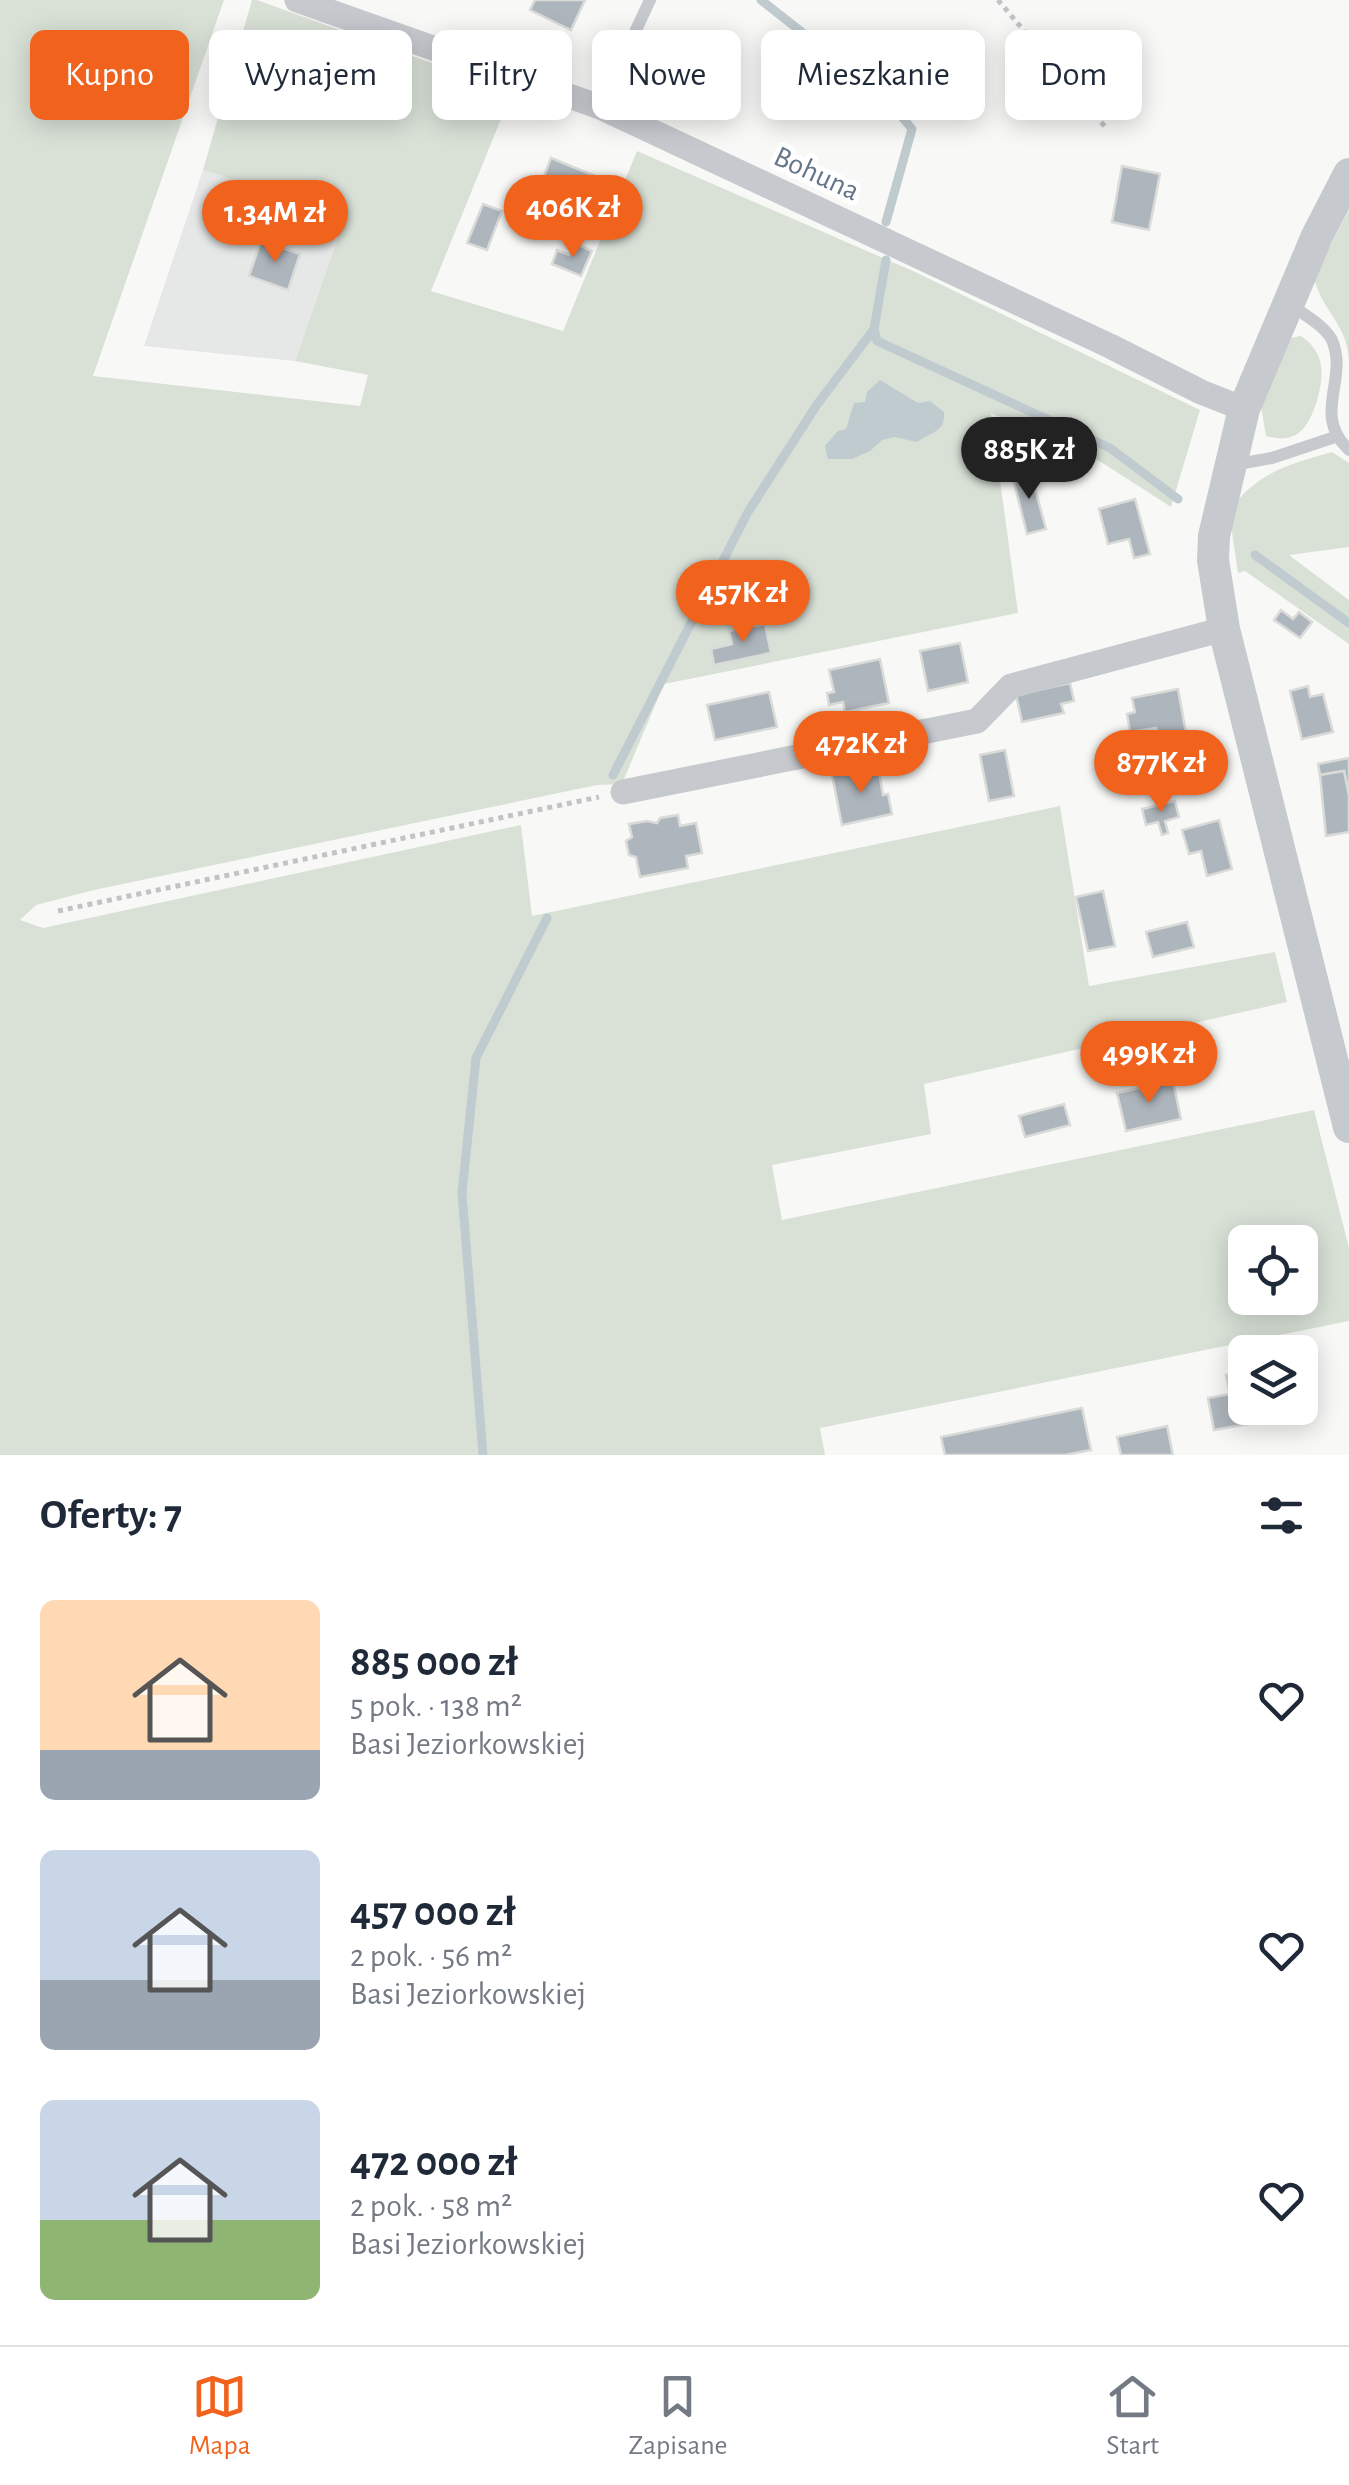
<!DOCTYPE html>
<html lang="pl">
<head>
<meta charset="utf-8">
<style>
  body { margin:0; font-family:"Alegreya Sans",sans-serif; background:#f2f2f3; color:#1f2937; height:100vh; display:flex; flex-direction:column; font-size:38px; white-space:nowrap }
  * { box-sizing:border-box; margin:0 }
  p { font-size:32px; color:#747a83 }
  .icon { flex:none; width:55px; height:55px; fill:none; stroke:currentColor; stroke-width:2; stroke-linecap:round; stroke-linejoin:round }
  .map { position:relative; height:1455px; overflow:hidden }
  .drawer { display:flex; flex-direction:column; background:#fff; flex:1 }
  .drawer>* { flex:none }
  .hud { position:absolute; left:30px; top:30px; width:1290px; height:90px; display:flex; gap:20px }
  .controls { position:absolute; left:1228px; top:1225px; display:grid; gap:20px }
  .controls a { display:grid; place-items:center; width:90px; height:90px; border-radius:15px; background:#fff; box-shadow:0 5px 25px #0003; font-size:50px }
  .price { position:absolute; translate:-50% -85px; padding:0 22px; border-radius:35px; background:#f1621d; color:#fff; font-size:32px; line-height:65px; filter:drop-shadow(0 2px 5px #0008) }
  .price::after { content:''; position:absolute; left:50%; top:60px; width:30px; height:22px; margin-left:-15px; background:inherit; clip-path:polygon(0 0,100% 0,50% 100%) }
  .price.on { background:#222; color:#fff }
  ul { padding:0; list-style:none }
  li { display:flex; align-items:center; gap:30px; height:250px; padding:0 40px }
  li span { display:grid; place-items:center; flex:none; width:280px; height:200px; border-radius:15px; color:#555 }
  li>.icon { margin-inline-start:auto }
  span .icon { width:120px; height:120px; fill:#fffc; stroke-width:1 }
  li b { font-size:42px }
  h2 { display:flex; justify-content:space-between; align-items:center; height:120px; padding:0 40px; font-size:42px }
  .chip { padding:0 35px; border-radius:15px; background:#fff; box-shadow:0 5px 25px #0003; font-size:35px; line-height:90px }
  .chip.on { background:#f1621d; color:#fff }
  .menu { display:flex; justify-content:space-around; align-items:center; height:140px; border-top:2px solid #e0e1e3; background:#fff; font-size:28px; color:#747a83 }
  .menu a { display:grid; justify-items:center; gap:5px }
  .menu .on { color:#f1621d }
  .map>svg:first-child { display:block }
  .built { fill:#e6e8e7 }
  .green { fill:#d9e1d7; fill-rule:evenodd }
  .water { fill:#c0cbd0 }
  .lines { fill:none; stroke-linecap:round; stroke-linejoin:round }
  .stream { stroke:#c0cbd0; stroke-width:9 }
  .building { fill:#aeb6bd; stroke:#dadbd8; stroke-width:2.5 }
  .path { stroke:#c1c3c6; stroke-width:5; stroke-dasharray:5 5; stroke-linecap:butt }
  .service { stroke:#c6c9ce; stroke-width:12 }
  .minor { stroke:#c6c9ce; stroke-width:25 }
  .tertiary { stroke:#c6c9ce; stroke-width:32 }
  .labels { text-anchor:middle; stroke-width:10; stroke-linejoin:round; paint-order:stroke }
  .street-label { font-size:30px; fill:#657689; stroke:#fff }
</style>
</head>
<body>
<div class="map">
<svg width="1349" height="1455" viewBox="0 0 1349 1455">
  <rect width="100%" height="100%" fill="#f8f9f6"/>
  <path class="built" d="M203,170l142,47 -50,144 -151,-15z"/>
  <g class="green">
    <path d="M0,0h224l-131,376 267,30 8,-31 -73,-14 50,-144 -142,-47 49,-170h5l255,92 -81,199 132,40 74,-180 276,120 287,139 -29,97 -70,-45 -110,-49 27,200 -354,71 -42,100 -25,1 -503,105 -58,15 -16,15 23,8 478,-103 11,91 528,-110 29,180 186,-34 12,50 -363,82 7,50 -159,31 10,55 532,-110 35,138v73l-529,107 5,27h-825zM1245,1242h55v56h-55z"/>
    <path d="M1349,210v151c-1,-37 -28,-50 -35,-84z"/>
    <path d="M1301,336c25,17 23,39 16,65 -9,27 -20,44 -51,35l-5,-30 29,-68z"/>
    <path d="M1332,452l17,11v84l-60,8 60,45v44l-104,-73 -7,2 -9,-61c26,-39 60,-48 103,-60z"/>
  </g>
  <path class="water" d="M880,380l38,23 12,-2 14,11c2,20 -13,20 -27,30l-23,-5 -12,3 -12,11 -18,8h-24l-3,-13 13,-15 8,-2 8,-26 11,-1 2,-10z"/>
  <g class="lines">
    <g class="stream">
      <path d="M761,0l127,100 24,29 -26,93"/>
      <path d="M886,260l-12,69 3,12 233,107 68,51"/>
      <path d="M1255,555l94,68"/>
      <path d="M613,775l135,-263 68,-106 58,-77"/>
      <path d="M483,1455l-21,-262 14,-135 71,-140"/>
    </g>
  </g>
  <g class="building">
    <path d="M535,0h50l-14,30 -41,-20z"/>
    <path d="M551,158l44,18 -11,24 -12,-5 -7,17 -16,-7 6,-16 -14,-5z"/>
    <path d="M1122,166l38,8 -11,56 -37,-8z"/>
    <path d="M483,204l19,7 -15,39 -20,-7z"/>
    <path d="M261,241l39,13 -12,36 -39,-14z"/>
    <path d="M574,243l18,8 -11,25 -29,-12 5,-14 12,5z"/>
    <path d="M1030,470l16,59 -19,5 -15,-60z"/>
    <path d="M1135,499l15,55 -16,4 -5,-19 -21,5 -9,-35z"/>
    <path d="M1281,610l12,9 6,-7 13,10 -12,16 -26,-18z"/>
    <path d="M765,624l6,29 -57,12 -3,-16 21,-5 -3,-13z"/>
    <path d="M960,643l8,39 -40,9 -8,-40z"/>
    <path d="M880,659l9,44 -44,9 -2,-10 -14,3 -2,-12 7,-1 -5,-22z"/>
    <path d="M1070,683l4,18 -13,3 3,9 -42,9 -6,-27z"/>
    <path d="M1308,686l2,11 13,-3 10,38 -31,7 -12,-48z"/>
    <path d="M1178,689l10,55 -28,5 -4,-21 -26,4 -3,-18 8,-2 -3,-14z"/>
    <path d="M769,692l8,35 -62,13 -8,-35z"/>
    <path d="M1005,750l9,46 -25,5 -9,-46z"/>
    <path d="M1349,758v38l-5,-25 -24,4 -2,-11z"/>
    <path d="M878,766l5,29 5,-1 4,20 -50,11 -10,-50z"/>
    <path d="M1344,771l5,25v36l-23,4 -6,-61z"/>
    <path d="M1175,801l4,16 -14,4 3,12 -6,2 -4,-13 -12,3 -4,-16z"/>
    <path d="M678,815l2,11 16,-3 6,30 -16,3 2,12 -48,9 -4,-20 -7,-2 -3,-14 6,-4 -3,-13 18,-3 10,2 3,-5z"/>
    <path d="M1219,820l13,49 -25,7 -6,-25 -12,3 -7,-24z"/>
    <path d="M1103,891l12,55 -27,5 -12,-54z"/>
    <path d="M1187,922l7,25 -41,10 -7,-25z"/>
    <path d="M1165,1045l7,36 -24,5 -1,-5 -21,4 -7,-30z"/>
    <path d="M1173,1081l8,38 -55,12 -9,-38z"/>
    <path d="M1064,1104l6,21 -45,12 -6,-21z"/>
    <path d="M1245,1371v37h44l1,9 -76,13 -6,-32 22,-4 -4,-19z"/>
    <path d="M1082,1408l9,42 -26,5h-120l-4,-18z"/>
    <path d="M1167,1426l6,29h-52l-4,-18z"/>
  </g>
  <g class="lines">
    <g class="path">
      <path d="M998,0l109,129"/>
      <path d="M58,911l541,-114"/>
    </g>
    <g class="service">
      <path d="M600,107l50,-107"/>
      <path d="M1291,305c13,10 33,20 41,35 17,40 -21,74 17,110"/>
      <path d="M1233,465l39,-7 63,-21"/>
    </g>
    <g class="minor">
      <path d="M297,0l303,107 510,239 91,46 43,17"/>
      <path d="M623,792l354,-71 34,-35 213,-57"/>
    </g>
    <path class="tertiary" d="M1349,174l-32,62 -73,173 -30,127 -1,24 11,69 125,498"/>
  </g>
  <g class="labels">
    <g class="street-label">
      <text transform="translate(817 173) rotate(25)" y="10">Bohuna</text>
    </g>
  </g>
</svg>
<div class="controls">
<a><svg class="icon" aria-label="locate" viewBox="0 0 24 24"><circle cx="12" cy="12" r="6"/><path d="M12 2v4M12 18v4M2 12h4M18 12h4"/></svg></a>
<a><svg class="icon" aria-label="layers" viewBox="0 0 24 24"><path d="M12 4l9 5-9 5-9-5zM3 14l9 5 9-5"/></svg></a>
</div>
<b class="price" style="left:573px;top:260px">406K zł</b>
<b class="price" style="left:275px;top:265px">1.34M zł</b>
<b class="price on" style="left:1029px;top:502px">885K zł</b>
<b class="price" style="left:743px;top:645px">457K zł</b>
<b class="price" style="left:861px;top:796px">472K zł</b>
<b class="price" style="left:1161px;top:815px">877K zł</b>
<b class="price" style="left:1149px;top:1106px">499K zł</b>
<div class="hud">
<a class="chip on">Kupno</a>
<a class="chip">Wynajem</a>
<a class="chip">Filtry</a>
<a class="chip">Nowe</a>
<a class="chip">Mieszkanie</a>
<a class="chip">Dom</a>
</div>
</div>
<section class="drawer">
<h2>Oferty: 7<svg class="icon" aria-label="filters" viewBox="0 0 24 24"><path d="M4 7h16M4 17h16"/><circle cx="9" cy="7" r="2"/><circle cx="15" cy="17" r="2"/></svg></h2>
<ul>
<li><span style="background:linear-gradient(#ffd9b3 75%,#9aa5b1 0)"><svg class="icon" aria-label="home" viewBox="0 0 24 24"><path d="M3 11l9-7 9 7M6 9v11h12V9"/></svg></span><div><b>885 000 zł</b><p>5 pok. · 138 m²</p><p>Basi Jeziorkowskiej</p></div><svg class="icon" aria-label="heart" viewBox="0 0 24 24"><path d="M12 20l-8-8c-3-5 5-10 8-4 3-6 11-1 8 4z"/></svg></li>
<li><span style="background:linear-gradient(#c9d6e8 65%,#9aa5b1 0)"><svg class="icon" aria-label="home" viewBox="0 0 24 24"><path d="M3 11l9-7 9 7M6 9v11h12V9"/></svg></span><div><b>457 000 zł</b><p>2 pok. · 56 m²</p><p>Basi Jeziorkowskiej</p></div><svg class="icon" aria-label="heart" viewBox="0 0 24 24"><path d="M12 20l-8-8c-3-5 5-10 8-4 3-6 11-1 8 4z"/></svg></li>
<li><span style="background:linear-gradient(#c9d6e8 60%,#8fb573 0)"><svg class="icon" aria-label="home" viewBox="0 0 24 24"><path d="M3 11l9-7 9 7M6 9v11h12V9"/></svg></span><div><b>472 000 zł</b><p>2 pok. · 58 m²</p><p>Basi Jeziorkowskiej</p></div><svg class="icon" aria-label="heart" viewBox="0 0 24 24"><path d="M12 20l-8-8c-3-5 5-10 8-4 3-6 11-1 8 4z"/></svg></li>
</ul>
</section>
<nav class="menu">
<a class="on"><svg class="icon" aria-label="map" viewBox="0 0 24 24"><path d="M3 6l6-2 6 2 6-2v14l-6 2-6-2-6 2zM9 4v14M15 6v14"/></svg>Mapa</a>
<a><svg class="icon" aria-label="saved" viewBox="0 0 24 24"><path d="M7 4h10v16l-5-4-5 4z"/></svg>Zapisane</a>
<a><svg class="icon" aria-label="home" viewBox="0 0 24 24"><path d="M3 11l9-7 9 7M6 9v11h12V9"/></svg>Start</a>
</nav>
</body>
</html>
